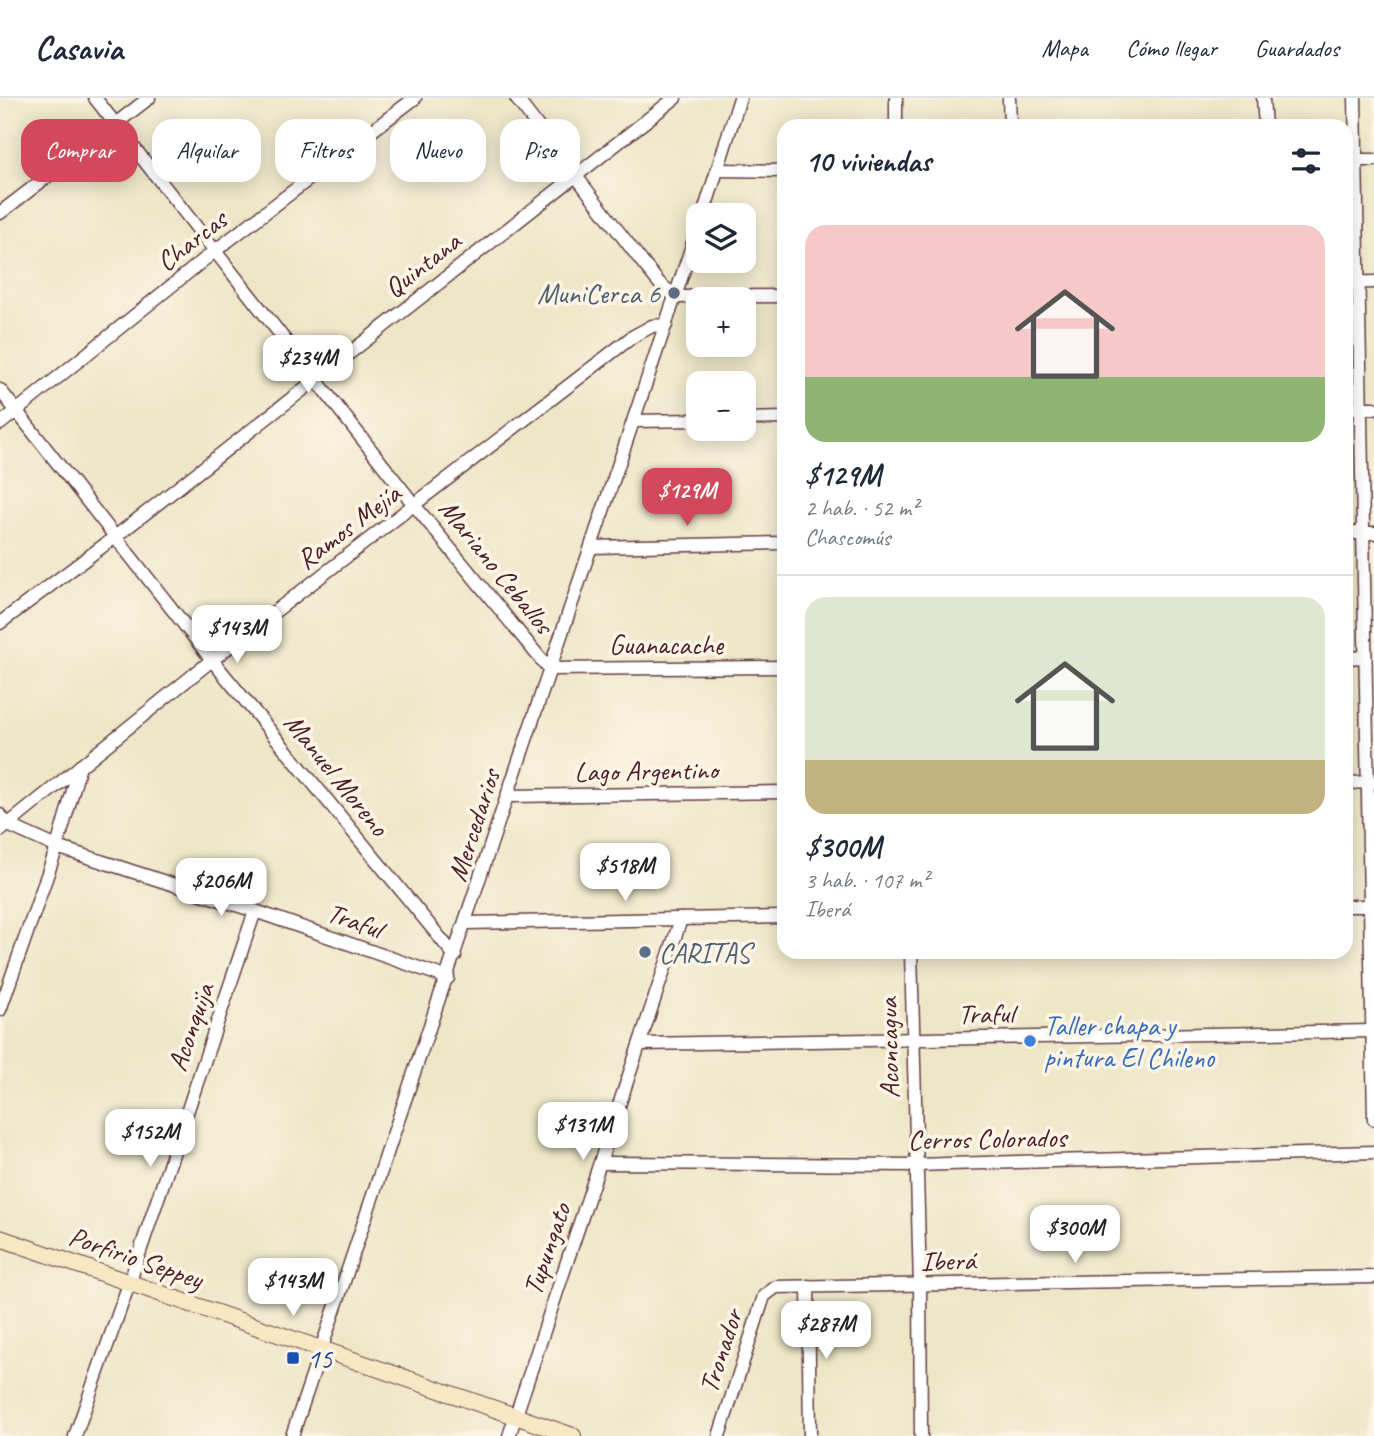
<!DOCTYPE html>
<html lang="es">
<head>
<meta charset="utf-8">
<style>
  body { margin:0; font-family:Caveat,sans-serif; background:#f6f6f7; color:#1f2937; height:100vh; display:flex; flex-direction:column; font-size:26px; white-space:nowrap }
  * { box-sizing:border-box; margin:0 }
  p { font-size:23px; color:#747a83 }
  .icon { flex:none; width:38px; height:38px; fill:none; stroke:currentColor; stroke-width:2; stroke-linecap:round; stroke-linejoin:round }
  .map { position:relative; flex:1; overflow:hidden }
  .sheet { position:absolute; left:777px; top:21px; width:576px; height:840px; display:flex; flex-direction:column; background:#fff; border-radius:21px; box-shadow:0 4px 18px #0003 }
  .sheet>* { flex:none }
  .banner { position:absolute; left:21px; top:21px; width:651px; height:63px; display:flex; gap:14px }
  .buttons { position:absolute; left:686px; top:105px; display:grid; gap:14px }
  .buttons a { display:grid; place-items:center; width:70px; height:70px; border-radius:14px; background:#fff; box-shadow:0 4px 18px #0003; font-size:35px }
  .price { position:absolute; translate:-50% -60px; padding:0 16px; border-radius:14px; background:#fff; color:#222; font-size:23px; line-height:46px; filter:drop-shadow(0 2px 4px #0008) }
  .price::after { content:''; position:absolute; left:50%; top:42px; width:21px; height:16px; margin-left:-10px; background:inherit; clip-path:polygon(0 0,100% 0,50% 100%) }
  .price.on { background:#d1495b; color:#fff }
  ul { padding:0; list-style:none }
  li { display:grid; align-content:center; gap:14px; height:371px; padding:0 28px }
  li+li { border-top:2px solid #e0e1e3 }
  li span { display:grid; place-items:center; height:217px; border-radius:21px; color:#555 }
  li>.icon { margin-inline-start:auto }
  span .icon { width:126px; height:126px; fill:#fffc; stroke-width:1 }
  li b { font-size:30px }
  h2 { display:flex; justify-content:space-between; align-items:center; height:84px; padding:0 28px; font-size:30px }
  .tag { padding:0 24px; border-radius:21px; background:#fff; box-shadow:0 4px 18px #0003; font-size:24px; line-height:63px }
  .tag.on { background:#d1495b; color:#fff }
  header { display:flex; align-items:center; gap:42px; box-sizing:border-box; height:98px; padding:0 35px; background:#fff; border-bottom:2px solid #e0e1e3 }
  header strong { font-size:33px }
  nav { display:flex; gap:38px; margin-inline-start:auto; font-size:24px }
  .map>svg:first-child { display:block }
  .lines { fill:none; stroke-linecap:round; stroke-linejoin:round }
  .street-casing { stroke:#623d42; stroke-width:15 }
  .secondary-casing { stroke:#623d42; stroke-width:18 }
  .street { stroke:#fff; stroke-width:12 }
  .secondary { stroke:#f7e8c3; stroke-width:16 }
  .service-dot { fill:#5c6f8a; stroke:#fcf5e5; stroke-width:2.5 }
  .shop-dot { fill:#3f7fe0; stroke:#fcf5e5; stroke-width:2.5 }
  .transit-dot { fill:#1a4fb4; stroke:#fcf5e5; stroke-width:2.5 }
  .labels { text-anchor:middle; stroke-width:7; stroke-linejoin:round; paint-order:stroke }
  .street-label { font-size:28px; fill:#4a1f2b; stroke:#fcf5e5 }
  .service-label { font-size:28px; fill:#4e5e75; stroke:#fcf5e5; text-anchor:end }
  .shop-label { font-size:28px; fill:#366cbe; stroke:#fcf5e5; text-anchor:start }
  .transit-label { font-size:28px; fill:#164399; stroke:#fcf5e5; text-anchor:start }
</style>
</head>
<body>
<header>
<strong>Casavia</strong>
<nav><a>Mapa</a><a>Cómo llegar</a><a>Guardados</a></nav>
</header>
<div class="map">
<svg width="1374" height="1338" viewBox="0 0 1374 1338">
  <rect width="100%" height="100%" fill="#fcf5e5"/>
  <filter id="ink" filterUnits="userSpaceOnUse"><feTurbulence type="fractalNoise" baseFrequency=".0143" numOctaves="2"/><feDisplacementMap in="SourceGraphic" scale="14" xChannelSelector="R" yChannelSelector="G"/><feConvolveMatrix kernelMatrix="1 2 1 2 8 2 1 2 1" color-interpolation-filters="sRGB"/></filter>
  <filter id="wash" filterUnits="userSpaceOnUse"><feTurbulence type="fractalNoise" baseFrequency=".00686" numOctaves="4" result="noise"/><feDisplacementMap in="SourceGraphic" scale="28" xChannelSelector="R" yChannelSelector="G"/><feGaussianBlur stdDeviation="1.57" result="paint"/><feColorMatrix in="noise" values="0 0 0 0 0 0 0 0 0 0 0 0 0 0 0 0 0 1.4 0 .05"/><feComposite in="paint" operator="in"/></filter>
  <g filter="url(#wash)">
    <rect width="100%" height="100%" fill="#ede6c7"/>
  </g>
  <g filter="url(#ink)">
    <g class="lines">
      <defs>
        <g id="street">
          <path d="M95,0l320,408 134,163 235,-2"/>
          <path d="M516,0l126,164 18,22 16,13 108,-1"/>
          <path d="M896,0v28"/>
          <path d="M1009,0l1,28"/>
          <path d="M1263,0l2,28"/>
          <path d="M1355,0l19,1021"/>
          <path d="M1356,62h18"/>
          <path d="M717,72l67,1"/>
          <path d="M0,115l149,-115"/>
          <path d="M703,117l37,-117"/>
          <path d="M1346,185l28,-1"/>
          <path d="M0,292l212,270 243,296"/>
          <path d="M1346,310h28"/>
          <path d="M744,321l40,-1"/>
          <path d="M634,323l64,-1"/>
          <path d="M0,326l216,-174 199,-152"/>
          <path d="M1346,435h28"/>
          <path d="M591,449l193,-4"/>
          <path d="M0,525l115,-86 560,-439"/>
          <path d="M1346,560l19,-1"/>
          <path d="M1346,685l27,-1"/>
          <path d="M509,698l275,-4"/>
          <path d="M0,717l8,10 49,22 198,64 193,67"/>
          <path d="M0,733l212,-171 420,-323 20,-11 14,-1"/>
          <path d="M1346,808h28"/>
          <path d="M467,825l317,-6"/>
          <path d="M911,854l9,333 1,151"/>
          <path d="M0,912l57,-163 23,-81"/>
          <path d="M641,946l733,-13"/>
          <path d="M601,1065l314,2 459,-13"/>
          <path d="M808,1188l2,150"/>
          <path d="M75,1338l55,-155 125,-370"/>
          <path d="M292,1338l406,-1208"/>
          <path d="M509,1338l172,-517"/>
          <path d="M719,1338l45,-140 12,-9 598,-10"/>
        </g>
        <path id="secondary" d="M0,1140l573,198"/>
      </defs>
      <use href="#street" class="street-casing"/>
      <use href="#secondary" class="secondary-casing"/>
      <use href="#street" class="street"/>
      <use href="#secondary" class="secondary"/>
    </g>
  </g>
  <g class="service-dot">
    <circle cx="674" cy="195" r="7"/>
    <circle cx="645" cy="854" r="7"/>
  </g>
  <circle class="shop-dot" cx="1030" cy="943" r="7"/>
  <rect class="transit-dot" x="286" y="1253" width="14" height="14" rx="3.5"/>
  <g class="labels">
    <g class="street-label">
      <text transform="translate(191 142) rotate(-38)" y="10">Charcas</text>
      <text transform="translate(422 166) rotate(-38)" y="10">Quintana</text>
      <text transform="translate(348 428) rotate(-37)" y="10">Ramos Mejía</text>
      <text transform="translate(497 468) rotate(51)" y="10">Mariano Ceballos</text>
      <text x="666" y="556">Guanacache</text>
      <text transform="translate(646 672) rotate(-1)" y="10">Lago Argentino</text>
      <text transform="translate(337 676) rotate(51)" y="10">Manuel Moreno</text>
      <text transform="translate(473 727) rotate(-72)" y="10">Mercedarios</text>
      <text transform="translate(355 822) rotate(19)" y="10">Traful</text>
      <text transform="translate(986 915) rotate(-1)" y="10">Traful</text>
      <text transform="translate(190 929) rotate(-71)" y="10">Aconquija</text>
      <text transform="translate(888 950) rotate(-91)" y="10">Aconcagua</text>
      <text transform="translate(987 1040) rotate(-1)" y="10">Cerros Colorados</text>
      <text transform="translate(546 1151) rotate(-71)" y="10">Tupungato</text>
      <text transform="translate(136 1159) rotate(19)" y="10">Porfirio Seppey</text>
      <text transform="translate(948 1162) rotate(-1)" y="10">Iberá</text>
      <text transform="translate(720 1253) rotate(-72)" y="10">Tronador</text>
    </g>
    <g class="service-label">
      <text x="660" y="205">MuniCerca 6</text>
      <text x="659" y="864" text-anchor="start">CARITAS</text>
    </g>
    <g class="shop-label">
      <text x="1044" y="937">Taller chapa y<tspan x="1044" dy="32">pintura El Chileno</tspan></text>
    </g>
    <g class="transit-label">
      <text x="307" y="1270">15</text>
    </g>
  </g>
</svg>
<div class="buttons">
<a><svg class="icon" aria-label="layers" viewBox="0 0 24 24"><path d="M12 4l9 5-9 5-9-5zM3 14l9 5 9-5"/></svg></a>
<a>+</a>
<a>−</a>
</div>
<b class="price" style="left:308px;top:297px">$234M</b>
<b class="price on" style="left:687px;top:430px">$129M</b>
<b class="price" style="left:237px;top:567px">$143M</b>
<b class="price" style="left:625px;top:805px">$518M</b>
<b class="price" style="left:221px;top:820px">$206M</b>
<b class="price" style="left:583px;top:1064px">$131M</b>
<b class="price" style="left:150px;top:1071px">$152M</b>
<b class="price" style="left:1075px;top:1167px">$300M</b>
<b class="price" style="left:293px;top:1220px">$143M</b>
<b class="price" style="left:826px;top:1263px">$287M</b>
<div class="banner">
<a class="tag on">Comprar</a>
<a class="tag">Alquilar</a>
<a class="tag">Filtros</a>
<a class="tag">Nuevo</a>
<a class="tag">Piso</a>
</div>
<section class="sheet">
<h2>10 viviendas<svg class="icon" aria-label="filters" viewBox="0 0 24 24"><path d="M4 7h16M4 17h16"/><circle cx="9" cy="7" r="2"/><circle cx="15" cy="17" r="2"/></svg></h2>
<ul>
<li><span style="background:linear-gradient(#f6c9c9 70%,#8fb573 0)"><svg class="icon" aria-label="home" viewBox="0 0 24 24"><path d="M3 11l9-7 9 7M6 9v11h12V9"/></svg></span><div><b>$129M</b><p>2 hab. · 52 m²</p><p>Chascomús</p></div></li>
<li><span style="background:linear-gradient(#dfe7d0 75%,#c2b280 0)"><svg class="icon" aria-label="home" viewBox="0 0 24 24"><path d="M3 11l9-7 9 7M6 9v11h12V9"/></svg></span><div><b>$300M</b><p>3 hab. · 107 m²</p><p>Iberá</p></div></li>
</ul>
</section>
</div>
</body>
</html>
